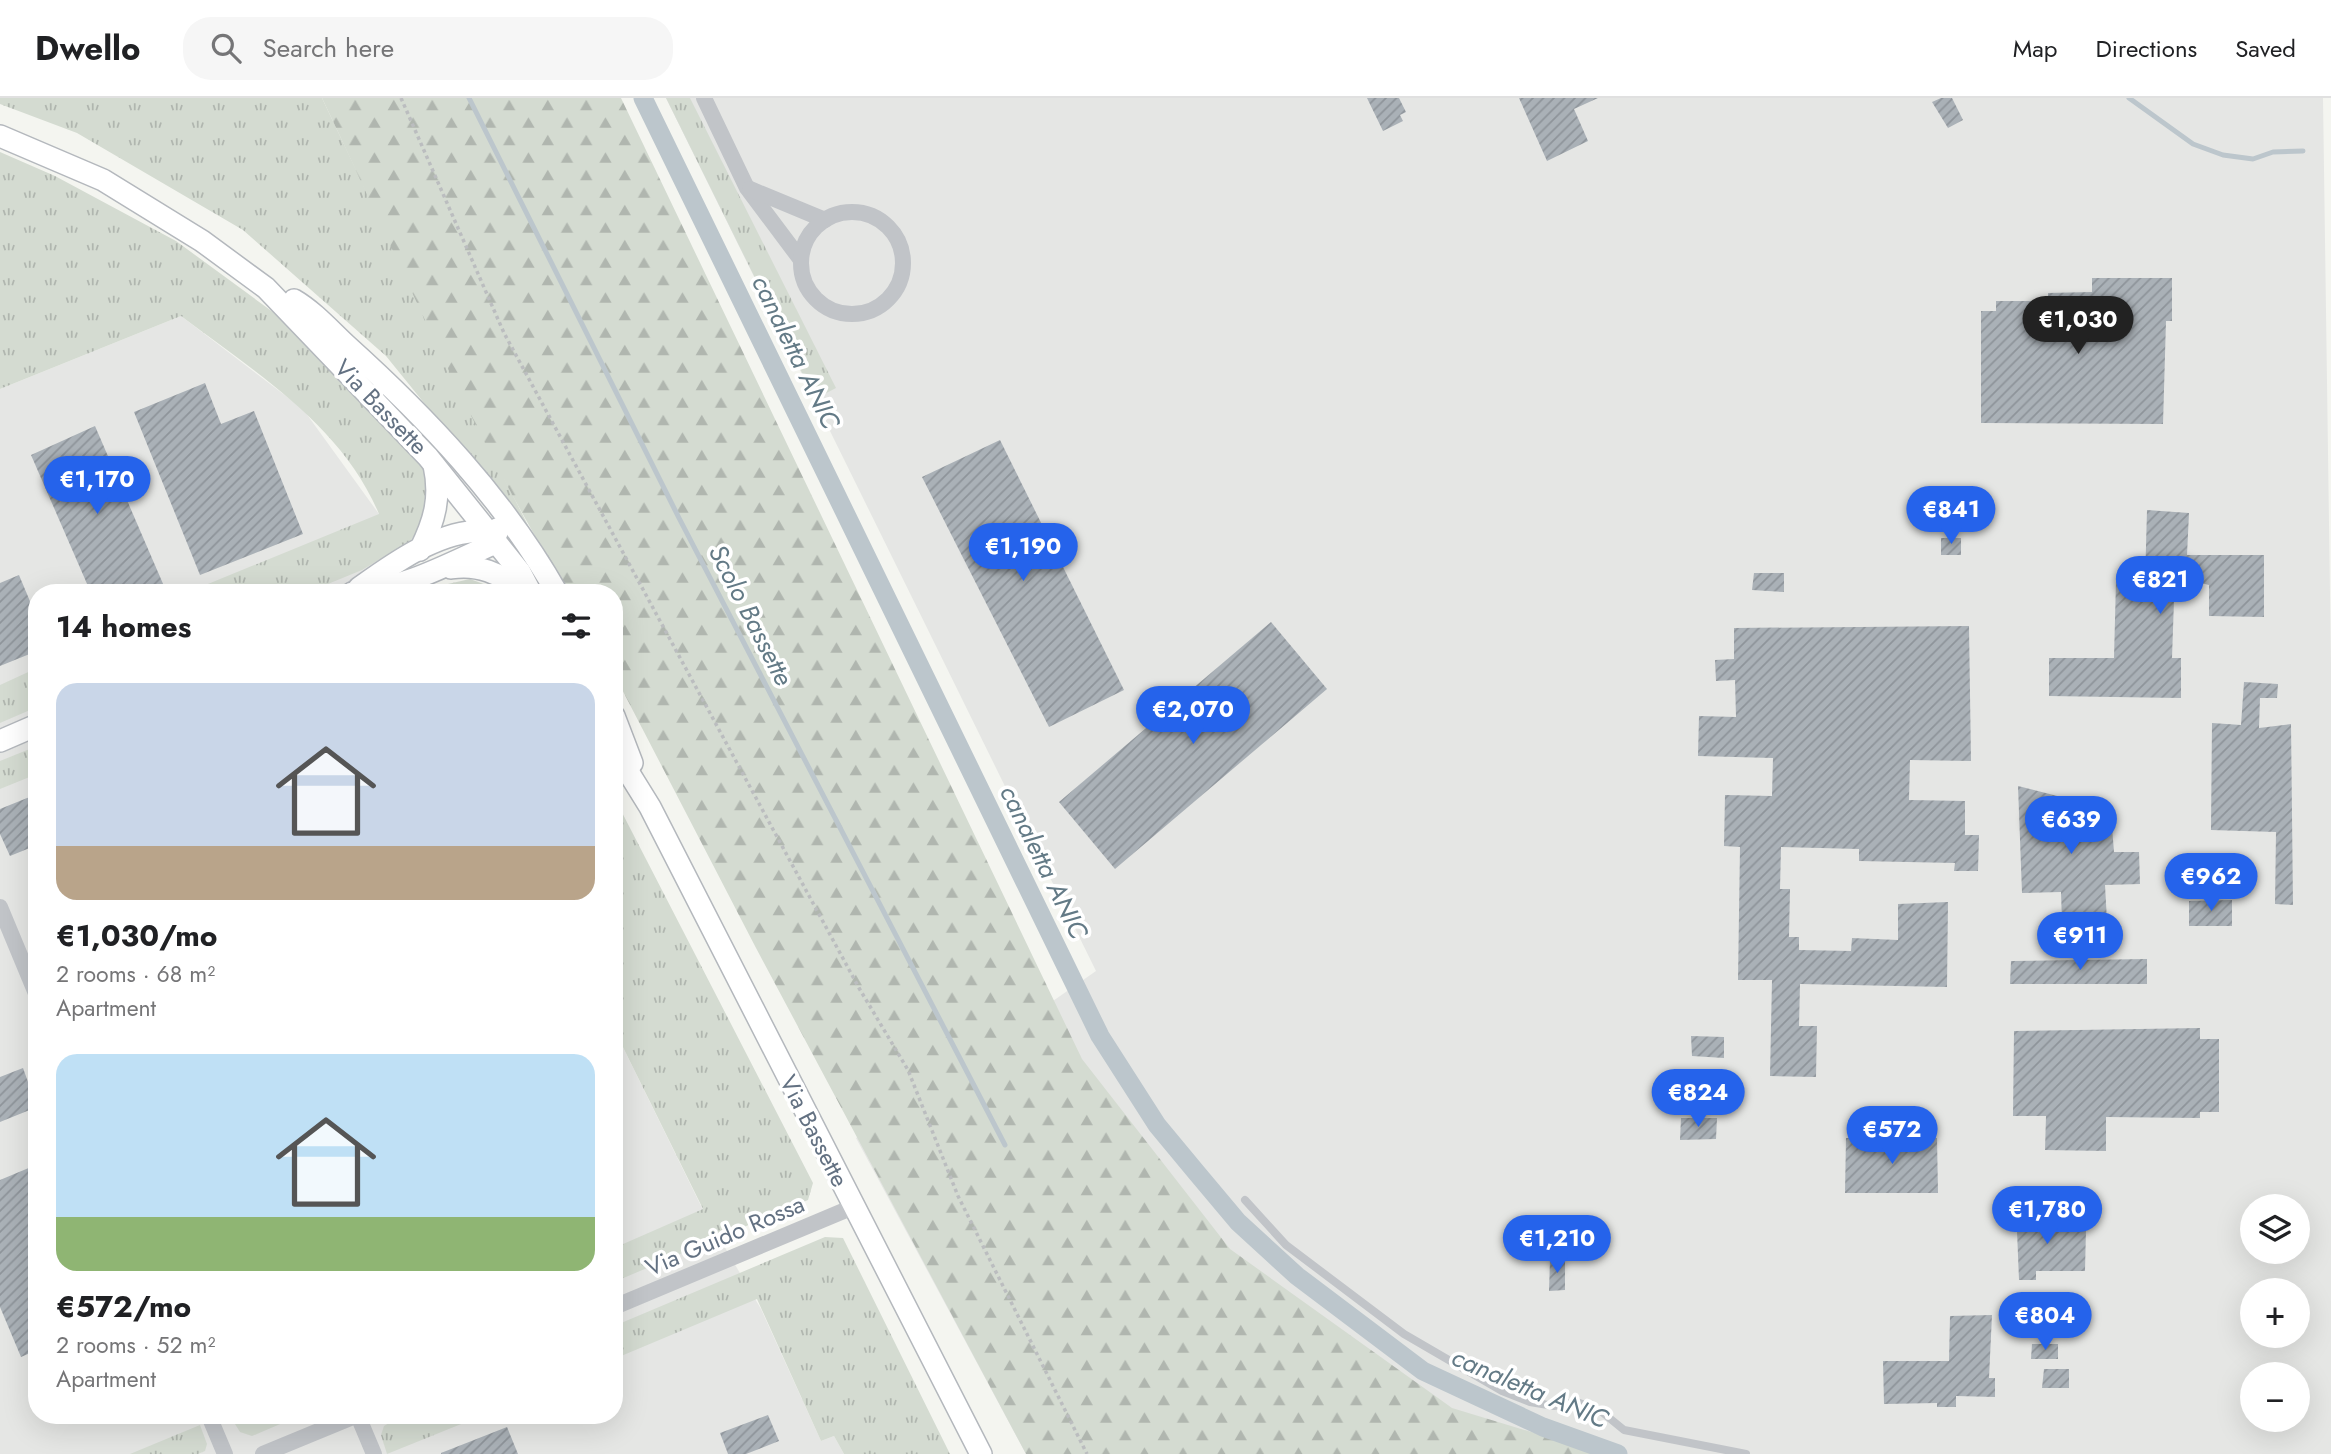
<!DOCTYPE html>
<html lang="en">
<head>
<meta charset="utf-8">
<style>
  body { margin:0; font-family:Jost,sans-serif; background:#f6f6f6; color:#202124; height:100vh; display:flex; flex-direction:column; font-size:26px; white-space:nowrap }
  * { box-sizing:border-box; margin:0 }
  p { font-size:23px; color:#757577 }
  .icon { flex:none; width:38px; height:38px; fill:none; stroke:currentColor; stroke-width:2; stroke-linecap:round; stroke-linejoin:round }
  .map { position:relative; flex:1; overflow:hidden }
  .panel { position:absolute; left:28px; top:486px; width:595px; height:840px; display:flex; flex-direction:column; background:#fff; border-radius:28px; box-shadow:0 7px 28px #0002 }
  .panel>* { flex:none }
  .buttons { position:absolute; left:2240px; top:1096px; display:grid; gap:14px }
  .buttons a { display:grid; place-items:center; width:70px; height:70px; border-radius:50%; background:#fff; box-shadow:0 7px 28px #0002; font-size:35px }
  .price { position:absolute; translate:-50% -60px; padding:0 16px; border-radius:24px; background:#2563eb; color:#fff; font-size:23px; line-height:46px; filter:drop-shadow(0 2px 4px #0008) }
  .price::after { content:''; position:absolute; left:50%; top:42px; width:21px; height:16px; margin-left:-10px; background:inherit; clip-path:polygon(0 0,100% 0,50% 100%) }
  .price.on { background:#222; color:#fff }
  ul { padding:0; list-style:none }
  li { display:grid; align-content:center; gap:14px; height:371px; padding:0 28px }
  li span { display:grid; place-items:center; height:217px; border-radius:21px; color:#555 }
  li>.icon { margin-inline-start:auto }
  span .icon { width:126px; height:126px; fill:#fffc; stroke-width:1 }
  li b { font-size:30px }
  h2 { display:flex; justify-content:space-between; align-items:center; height:84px; padding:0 28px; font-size:30px }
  header { display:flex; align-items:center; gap:42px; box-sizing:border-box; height:98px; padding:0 35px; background:#fff; border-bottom:2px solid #e0e0e0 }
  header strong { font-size:33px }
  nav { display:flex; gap:38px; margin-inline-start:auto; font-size:24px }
  .search { width:490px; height:63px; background:#f6f6f6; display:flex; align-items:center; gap:18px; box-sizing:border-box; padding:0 24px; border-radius:28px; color:#757577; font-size:26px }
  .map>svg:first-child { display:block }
  .built { fill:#e5e6e4; fill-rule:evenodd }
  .grass { fill:url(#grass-tufts) }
  .forest { fill:url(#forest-firs) }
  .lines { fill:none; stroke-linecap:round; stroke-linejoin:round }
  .stream { stroke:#bcc6cc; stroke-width:5 }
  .canal { stroke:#bcc6cc; stroke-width:19 }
  .building { fill:url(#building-hatch) }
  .secondary-casing { stroke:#b4b8bd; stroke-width:24 }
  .path { stroke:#bbbdbf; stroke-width:3.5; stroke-dasharray:3.5 3.5; stroke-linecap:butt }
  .lane { stroke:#c1c4c8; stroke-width:8 }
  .street { stroke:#c1c4c8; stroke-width:16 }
  .secondary { stroke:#fff; stroke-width:21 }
  .labels { text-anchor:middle; stroke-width:7; stroke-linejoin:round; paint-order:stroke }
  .street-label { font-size:24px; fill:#637182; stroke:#fff }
  .water-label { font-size:26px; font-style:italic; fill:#637a86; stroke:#fff }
</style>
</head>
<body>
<header>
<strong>Dwello</strong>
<div class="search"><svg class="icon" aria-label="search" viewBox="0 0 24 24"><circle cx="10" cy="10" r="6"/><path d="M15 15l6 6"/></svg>Search here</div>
<nav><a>Map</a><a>Directions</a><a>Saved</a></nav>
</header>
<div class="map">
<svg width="2331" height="1356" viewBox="0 0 2331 1356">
  <defs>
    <pattern id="grass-tufts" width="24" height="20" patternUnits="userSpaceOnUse" patternTransform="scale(1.75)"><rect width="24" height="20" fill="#d4dbd1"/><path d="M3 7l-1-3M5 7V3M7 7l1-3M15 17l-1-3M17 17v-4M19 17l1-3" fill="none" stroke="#b0b6af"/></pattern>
    <pattern id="forest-firs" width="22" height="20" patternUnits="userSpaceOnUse" patternTransform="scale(1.75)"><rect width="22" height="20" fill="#d4dbd1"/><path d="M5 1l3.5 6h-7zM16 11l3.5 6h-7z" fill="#b0b6af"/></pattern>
    <pattern id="building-hatch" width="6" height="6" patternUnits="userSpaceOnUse" patternTransform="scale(1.75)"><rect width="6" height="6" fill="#aab1b7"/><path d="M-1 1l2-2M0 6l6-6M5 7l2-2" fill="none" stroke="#8e949a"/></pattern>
  </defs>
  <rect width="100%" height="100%" fill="#f4f5f0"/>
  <g class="built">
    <path d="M666,0h1657l8,567v789h-1305l-170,-316 240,-167zM2252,1108h46v45h-46zM2252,1192h46v45h-46zM2252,1276h46v45h-46z"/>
    <path d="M181,218l122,93 76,105 25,79h-367v823h577v-387l89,181 58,99 60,132 13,-5 10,18h-844v-1065z"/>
  </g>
  <g class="grass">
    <path d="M0,0h322l158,333 56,110 -150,-185 -143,-126 -166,-97 -77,-29z"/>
    <path d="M666,0h24l146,290 -21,11z"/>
    <path d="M0,54l55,24 121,65 101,74 121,118 27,39v50l-15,19 -48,29 -56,23h-120l193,-79c-37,-89 -124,-142 -198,-198l-181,73z"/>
    <path d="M470,481l38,14h-100z"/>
    <path d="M37,570v39l-37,16v-38z"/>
    <path d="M37,648v28l-37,15v-28z"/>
    <path d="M614,699l199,386 -5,17 -194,82v-34l89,-39 -89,-180z"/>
    <path d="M825,1139l18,1 107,216h-106l-10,-18 -13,5 -64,-142 -143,60v-33z"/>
    <path d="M230,1318h69l-47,20 -12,-4z"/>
    <path d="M401,1318h80l-94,38 -6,-19 3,-9z"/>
    <path d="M200,1327l7,19 -2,7 -7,3h-68z"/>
  </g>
  <path class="forest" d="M322,0h299l461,961 148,190 222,159 152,46h-578l-270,-506 -142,-274v-81h-45c-97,-156 -168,-329 -247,-495z"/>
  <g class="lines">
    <g class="stream">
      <path d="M469,0l210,420 326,627"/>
      <path d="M2129,0l64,46 30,11 30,4 20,-7 30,-1"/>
    </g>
    <path class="canal" d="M643,0l457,938 57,89 39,47 42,50 59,54 126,95 120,56 75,27"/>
  </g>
  <g class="building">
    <path d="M1367,0h32l7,14 -6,3 3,6 -20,10z"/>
    <path d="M1519,0h79l-24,11 14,32 -41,20z"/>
    <path d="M1941,0h11l11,22 -15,8 -16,-26z"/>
    <path d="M2092,180h80v43h-6l-3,103 -182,-1v-112h15v-10h52v-8l44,-1z"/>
    <path d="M205,285l16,41 33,-13 49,123 -103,41 -66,-163z"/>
    <path d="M95,328l72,167h-76l-60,-138z"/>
    <path d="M1000,342l124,250 -75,37 -127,-250z"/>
    <path d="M2147,412l42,3 -2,42h77v62l-55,-1v-31l-29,-7 -1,21 -5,1 -2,58h9v40l-132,-2v-38h65l2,-77 29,1z"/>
    <rect x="1941" y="440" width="20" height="17"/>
    <path d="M1754,475h30v19l-32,-2z"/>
    <path d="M19,477l18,43v33l-37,15v-83z"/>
    <path d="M1271,524l56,67 -212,180 -56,-67z"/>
    <path d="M1969,528l2,135 -61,-1 -1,40 56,1v34h14l-1,36h-24l1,-8 -96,-2v-12l-78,-2 -1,42h10l-1,48h10v13l52,1 1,-13 46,2v-36l50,-2 -1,85 -147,-3 -1,42h18l-1,51 -46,-1 2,-96h-34l2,-133 -16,-1 1,-51 47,1 1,-38 -75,-2 1,-40 37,1 -1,-37 -19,1 -1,-21 19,-1v-31z"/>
    <path d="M2244,584l34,2 -1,14h-17l-1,30 32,-4 2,181 -18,-1 1,-72 -65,-2 1,-107 29,2z"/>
    <path d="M2018,688l51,13v17l42,-2 3,38h25l1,32 -35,1 2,36 -45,1 -1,-30 -39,1z"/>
    <path d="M37,696v51l-27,11 -10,-22v-25z"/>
    <path d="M2232,802v26h-43v-25z"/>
    <path d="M2147,861v25h-137l1,-23z"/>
    <path d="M2200,930v11h19v73h-19v6l-94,-1v34l-61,-1 1,-34h-33l1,-85z"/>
    <path d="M1691,938l33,1v21l-32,-2z"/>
    <path d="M23,970l14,39 -37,15v-45z"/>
    <path d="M1681,1020h36l-1,21 -36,1z"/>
    <path d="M1846,1040h91l1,55h-93z"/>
    <path d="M31,1069l6,13v170l-16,7 -21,-50v-127z"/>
    <path d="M2016,1108h27v24l43,-1 -1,42h-49v9h-17z"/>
    <path d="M1550,1162h15v30l-16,1z"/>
    <path d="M1992,1217l-3,63h6v19l-39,-1v11h-19v-4l-53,1 -1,-43h66l1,-45z"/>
    <path d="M2032,1246h26v15h-27z"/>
    <path d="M2044,1271h25v19h-27z"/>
    <path d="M768,1317l11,26 -33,13h-18l-8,-21z"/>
    <path d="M507,1329l11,27h-77v-1z"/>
  </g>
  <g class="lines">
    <defs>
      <g id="secondary">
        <path d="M0,38l103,44 99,61 64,47 162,169 92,115 11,21"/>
        <path d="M294,202c19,11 36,30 52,45 80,72 158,154 211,248"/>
        <path d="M420,452c15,-30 21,-53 14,-85"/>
        <path d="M451,470c25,-4 52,4 68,25"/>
        <path d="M359,490c36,-26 91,-66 138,-55"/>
        <path d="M352,495c49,-3 97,-29 141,-49l4,-15"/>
        <path d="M614,618l18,47"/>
        <path d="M0,643l37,-16"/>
        <path d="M614,651l36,58 331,647"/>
      </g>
    </defs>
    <use href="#secondary" class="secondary-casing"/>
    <path class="path" d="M401,0l103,235 355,655 49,82 50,126 129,258"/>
    <path class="lane" d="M1245,1102l41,45 118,89 98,57 28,11 24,4 23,-4 25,10 22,18 122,24"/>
    <g class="street">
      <path d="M704,0l43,90 54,72"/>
      <path d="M750,91l75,31"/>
      <circle cx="852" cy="165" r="51"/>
      <path d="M0,809l37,89"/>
      <path d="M614,1209l239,-100"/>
      <path d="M209,1318l16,38"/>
      <path d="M358,1318l16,38"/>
      <path d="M263,1356l92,-38"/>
    </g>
    <use href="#secondary" class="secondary"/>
  </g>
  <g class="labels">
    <g class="street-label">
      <text transform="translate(381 309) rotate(46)" y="8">Via Bassette</text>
      <text transform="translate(814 1033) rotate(63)" y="8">Via Bassette</text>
      <text transform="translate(725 1138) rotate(-23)" y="8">Via Guido Rossa</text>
    </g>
    <g class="water-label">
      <text transform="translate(796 254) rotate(64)" y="9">canaletta ANIC</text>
      <text transform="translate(751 517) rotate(63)" y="9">Scolo Bassette</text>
      <text transform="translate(1044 764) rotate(64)" y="9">canaletta ANIC</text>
      <text transform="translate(1530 1290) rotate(23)" y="9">canaletta ANIC</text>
    </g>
  </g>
</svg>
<div class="buttons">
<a><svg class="icon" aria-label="layers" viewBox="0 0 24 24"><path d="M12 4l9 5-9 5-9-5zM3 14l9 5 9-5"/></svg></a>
<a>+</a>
<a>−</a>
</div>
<b class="price on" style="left:2078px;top:258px">€1,030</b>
<b class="price" style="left:97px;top:418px">€1,170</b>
<b class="price" style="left:1951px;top:448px">€841</b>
<b class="price" style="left:1023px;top:485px">€1,190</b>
<b class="price" style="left:2160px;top:518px">€821</b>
<b class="price" style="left:1193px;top:648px">€2,070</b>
<b class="price" style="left:2071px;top:758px">€639</b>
<b class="price" style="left:2211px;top:815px">€962</b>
<b class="price" style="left:2080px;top:874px">€911</b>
<b class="price" style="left:1698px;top:1031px">€824</b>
<b class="price" style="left:1892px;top:1068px">€572</b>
<b class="price" style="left:2047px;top:1148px">€1,780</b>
<b class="price" style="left:1557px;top:1177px">€1,210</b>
<b class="price" style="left:2045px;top:1254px">€804</b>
<section class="panel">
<h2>14 homes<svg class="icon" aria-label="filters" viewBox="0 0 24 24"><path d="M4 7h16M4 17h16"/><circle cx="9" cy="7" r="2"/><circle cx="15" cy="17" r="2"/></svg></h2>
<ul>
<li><span style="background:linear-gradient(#c9d6e8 75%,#b9a48a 0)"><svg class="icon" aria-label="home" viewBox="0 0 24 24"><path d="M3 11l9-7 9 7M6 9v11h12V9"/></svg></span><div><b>€1,030/mo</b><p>2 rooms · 68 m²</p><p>Apartment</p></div></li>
<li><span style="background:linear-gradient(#bfe0f5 75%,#8fb573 0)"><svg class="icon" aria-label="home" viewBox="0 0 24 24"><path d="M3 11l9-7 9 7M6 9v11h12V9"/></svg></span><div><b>€572/mo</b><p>2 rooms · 52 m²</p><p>Apartment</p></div></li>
</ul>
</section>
</div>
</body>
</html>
